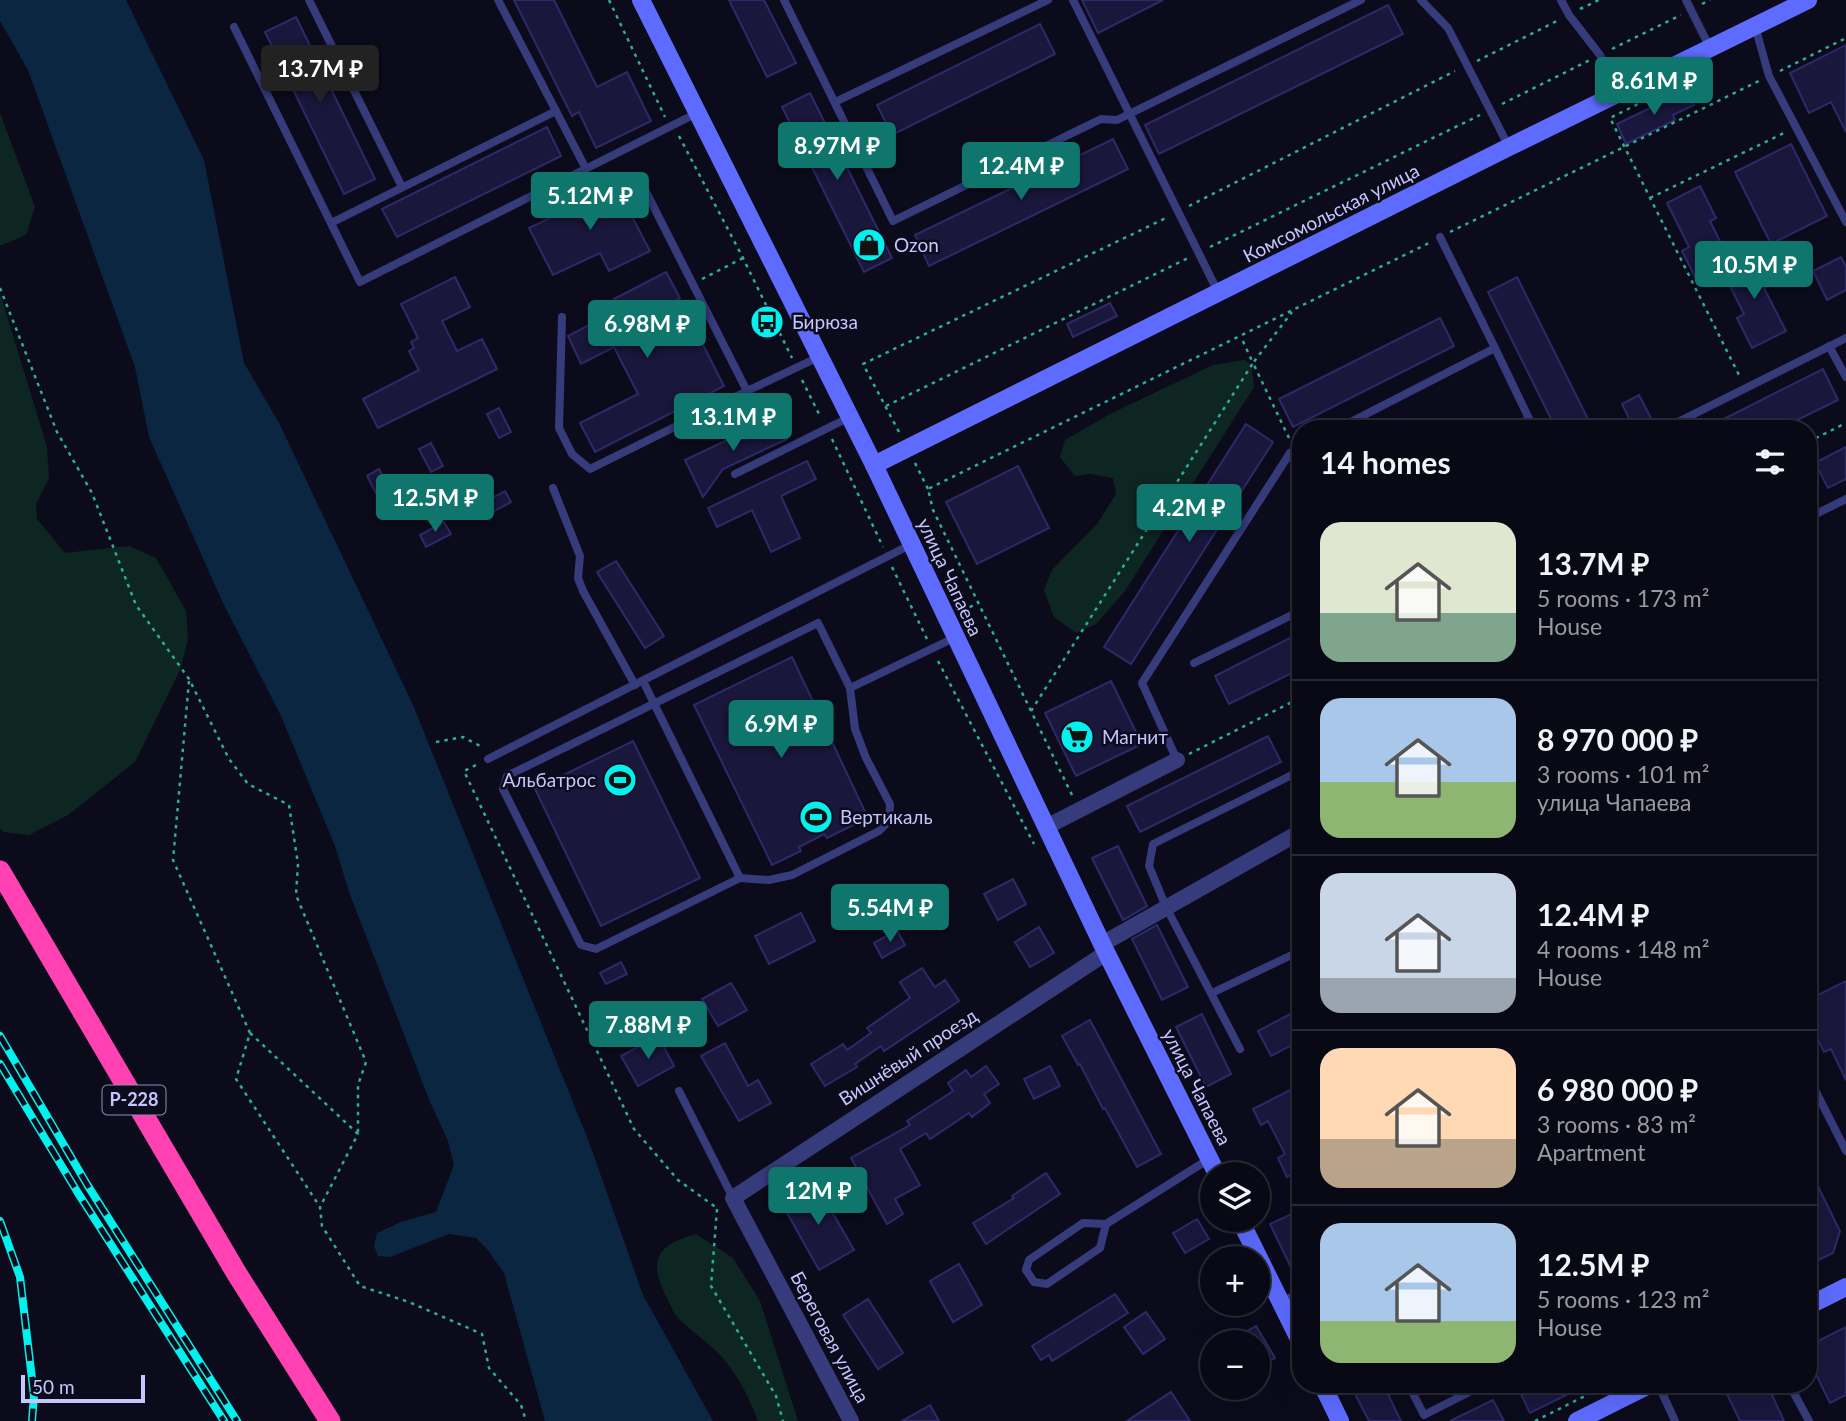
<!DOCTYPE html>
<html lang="en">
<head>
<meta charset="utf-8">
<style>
  body { margin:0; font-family:Lato,sans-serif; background:#171622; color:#f1f3f6; height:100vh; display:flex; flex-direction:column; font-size:26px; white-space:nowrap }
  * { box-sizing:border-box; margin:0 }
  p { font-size:23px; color:#999aa0 }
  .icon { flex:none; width:38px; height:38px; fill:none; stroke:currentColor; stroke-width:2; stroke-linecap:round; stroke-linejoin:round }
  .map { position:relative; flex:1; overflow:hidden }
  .side { position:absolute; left:1292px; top:420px; width:525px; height:973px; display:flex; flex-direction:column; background:#090815; border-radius:28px; box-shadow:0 7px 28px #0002,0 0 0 2px #292934 }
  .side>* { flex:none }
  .buttons { position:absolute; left:1200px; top:1162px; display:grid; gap:14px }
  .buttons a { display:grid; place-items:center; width:70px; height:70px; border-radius:50%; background:#090815; box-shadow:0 7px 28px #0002,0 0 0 2px #292934; font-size:35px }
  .scale { position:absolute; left:21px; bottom:18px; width:124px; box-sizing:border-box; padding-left:7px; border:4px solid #c6c6ff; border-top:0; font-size:19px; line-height:24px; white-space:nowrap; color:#c6c6ff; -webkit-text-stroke:5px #0c0b1c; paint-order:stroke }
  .price { position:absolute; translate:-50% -60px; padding:0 16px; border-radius:7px; background:#0f766e; color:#fff; font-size:23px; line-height:46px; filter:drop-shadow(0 2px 4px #0008) }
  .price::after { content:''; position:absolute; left:50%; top:42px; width:21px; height:16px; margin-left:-10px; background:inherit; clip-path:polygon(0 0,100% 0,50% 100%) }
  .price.active { background:#222; color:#fff }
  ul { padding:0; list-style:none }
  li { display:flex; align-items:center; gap:21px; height:175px; padding:0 28px }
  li+li { border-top:2px solid #292934 }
  li span { display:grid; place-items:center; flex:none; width:196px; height:140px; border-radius:21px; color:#555 }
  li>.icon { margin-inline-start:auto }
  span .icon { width:84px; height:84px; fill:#fffc; stroke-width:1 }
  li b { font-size:30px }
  h2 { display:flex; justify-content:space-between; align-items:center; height:84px; padding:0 28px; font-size:30px }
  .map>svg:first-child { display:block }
  .green { fill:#0e2622 }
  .water { fill:#0b2640 }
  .building { fill:#1a173d; stroke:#2e2969; stroke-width:2 }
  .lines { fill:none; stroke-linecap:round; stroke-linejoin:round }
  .path { stroke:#2cad97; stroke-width:2.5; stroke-dasharray:3.5 5; stroke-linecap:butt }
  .lane { stroke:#363b7c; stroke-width:8 }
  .street { stroke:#363b7c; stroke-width:16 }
  .secondary { stroke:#5d6cff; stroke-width:18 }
  .highway { stroke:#ff41b2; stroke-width:21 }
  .rail-casing { stroke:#00f1ee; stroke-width:8 }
  .rail { stroke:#0c0b1c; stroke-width:5; stroke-dasharray:16; stroke-linecap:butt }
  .labels { text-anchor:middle; stroke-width:5; stroke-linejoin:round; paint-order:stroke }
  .shield { fill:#0c0b1c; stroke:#8e8ebb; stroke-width:2 }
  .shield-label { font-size:18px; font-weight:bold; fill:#c6c6ff }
  .street-label { font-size:19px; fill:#c6c6ff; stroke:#0c0b1c }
  .poi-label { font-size:19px; fill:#c6c6ff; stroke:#0c0b1c; text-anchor:start }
</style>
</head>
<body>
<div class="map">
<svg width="1846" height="1421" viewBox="0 0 1846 1421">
  <rect width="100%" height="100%" fill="#0c0b1c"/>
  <g class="green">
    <path d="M0,113l35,94 -9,28 -26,11z"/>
    <path d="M0,293l47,154 2,31 -13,26 1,15 28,34 64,-7 27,12 30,53 2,29 -8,30 -45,92 -67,53 -39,20 -26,-3 -3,-4z"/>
    <path d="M1244,360l7,4 3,23 -129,204 -29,33 -20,9 -22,-16 -10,-27 8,-20 46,-47 18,-29 -3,-16 -23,-4 -15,2 -15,-19 5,-17 45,-26 103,-49z"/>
    <path d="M696,1234l37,24 27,43 38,120h-40c-9,-24 -20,-46 -38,-66 -12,-13 -28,-23 -41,-36 -6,-6 -9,-16 -13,-23 -19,-37 -7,-52 30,-62z"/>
  </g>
  <path class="water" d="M0,0h126l78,160 40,203 35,60 134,282 176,437 54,153 70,126h-168l-41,-148 -17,-24 -11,-11 -27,-4 -59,23 -12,-1 -4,-10 3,-13 24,-11 35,-10 18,-47 -6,-24 -18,-39 -81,-210 -14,-46 -54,-130 -59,-115 -73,-164 -14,-70 -107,-297 -28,-49z"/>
  <g class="building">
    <path d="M514,0h40l43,87 30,-15 24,49 -55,27 -17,-36 -7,4z"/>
    <path d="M729,0h35l32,63 -29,14z"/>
    <path d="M1082,0h81l-65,33z"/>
    <path d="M1388,5l15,29 -244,120 -14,-29z"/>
    <path d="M296,17l79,162 -31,15 -79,-162z"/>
    <path d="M1040,24l15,30 -163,81 -15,-30z"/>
    <path d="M1846,45v87l-15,-30 -22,11 -19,-40z"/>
    <path d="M1687,90l7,15 -21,10 2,5 -49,24 -9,-20z"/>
    <path d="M810,93l82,165 -28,14 -82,-165z"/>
    <path d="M547,127l14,29 -164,81 -15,-28z"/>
    <path d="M1113,139l15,30 -199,97 -14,-31z"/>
    <path d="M1791,144l36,72 -56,28 -36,-72z"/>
    <path d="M572,184l10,19 34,-17 34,65 -41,20 -9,-18 -47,22 -24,-47 38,-18 -9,-18z"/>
    <path d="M1700,186l16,32 -6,3 21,43 -34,17 -15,-30 7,-4 -22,-44z"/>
    <path d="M1755,253l16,32 -7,3 22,43 -34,17 -15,-30 7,-4 -22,-44z"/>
    <path d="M1841,257l5,10v23l-19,10 -14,-29z"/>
    <path d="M666,272l14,26 -6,3 16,33 6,-3 28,55 -129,66 -15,-29 58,-29 -24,-47 -33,17 -13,-28 52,-27 -6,-10z"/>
    <path d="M455,277l15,30 -28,14 15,30 25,-12 15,30 -119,59 -15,-29 56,-29 -10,-19 5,-3 -3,-6 7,-4 -17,-34z"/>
    <path d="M1517,277l76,152h-37l-68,-137z"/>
    <path d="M1110,303l7,13 -44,21 -6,-13z"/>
    <path d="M1440,318l14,28 -161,81 -14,-28z"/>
    <path d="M1823,369l15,31 -59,29h-75z"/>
    <path d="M1639,395l14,27 -19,7 -12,-25z"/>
    <path d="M499,408l12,24 -12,6 -12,-24z"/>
    <path d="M776,417l11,22 -64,30 -20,28 -18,-37z"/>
    <path d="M1246,424l27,18 -142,222 -27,-17z"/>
    <path d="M431,443l12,23 -12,6 -12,-23z"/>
    <path d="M1846,447v32l-18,9 -13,-25z"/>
    <path d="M807,461l9,18 -35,17 19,42 -29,14 -19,-42 -35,17 -9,-19z"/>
    <path d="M1018,466l31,62 -72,36 -31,-62z"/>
    <path d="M379,469l13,24 -13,6 -12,-23z"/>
    <path d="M505,491l6,11 -24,13 -6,-11z"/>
    <path d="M444,522l7,12 -25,13 -6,-12z"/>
    <path d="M616,561l48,75 -19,12 -48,-76z"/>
    <path d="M1300,633v36l-71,35 -14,-28z"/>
    <path d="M792,657l76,161 -41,20 -3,-4 -25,13 2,4 -29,14 -78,-160z"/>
    <path d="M1111,681l31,63 -66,32 -31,-63z"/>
    <path d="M1268,736l13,26 -141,70 -13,-26z"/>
    <path d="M633,741l67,137 -99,48 -66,-137z"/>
    <path d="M1118,846l29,60 -24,14 -31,-62z"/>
    <path d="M1013,879l13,25 -28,16 -14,-26z"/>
    <path d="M801,913l14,28 -46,23 -14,-28z"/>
    <path d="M1157,925l31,62 -26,13 -30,-61z"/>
    <path d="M1039,927l15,26 -24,14 -15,-25z"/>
    <path d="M897,930l8,15 -23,13 -8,-15z"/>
    <path d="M621,962l6,12 -21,10 -6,-11z"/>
    <path d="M922,968l13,19 10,-7 14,21 -75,50 -3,-5 -26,18 2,3 -32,19 -14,-22 32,-20 4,6 24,-17 -4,-5 43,-30 -10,-16z"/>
    <path d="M1846,981v99l-15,-31 -7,3 -16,-33 7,-3 -7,-16z"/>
    <path d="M731,983l16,27 -29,16 -16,-27z"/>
    <path d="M1300,1009v32l-29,15 -13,-25z"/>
    <path d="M1202,1014l29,60 -25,13 -30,-60z"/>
    <path d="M1090,1020l71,134 -24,13 -32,-59 -2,1 -23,-45 -2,1 -16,-29z"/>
    <path d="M658,1036l16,30 -36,20 -17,-30z"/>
    <path d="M725,1043l23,43 10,-6 13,23 -32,18 -38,-65z"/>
    <path d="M986,1066l13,18 -15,10 6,9 -18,14 -3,-4 -39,26 -4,-6 -26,16 20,36 -25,14 8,15 -16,10 -36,-66 59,-33 -3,-4 46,-30 -5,-8 18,-13 5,7z"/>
    <path d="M1050,1066l10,20 -26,13 -10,-20z"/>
    <path d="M1300,1085v85l-13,7 -9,-19 7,-4 -17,-33 -7,4 -8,-16z"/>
    <path d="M1808,1166l32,65 -7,22 -25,12z"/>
    <path d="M1046,1173l14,21 -74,50 -13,-21 41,-25 -2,-2z"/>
    <path d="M816,1184l38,66 -35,20 -37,-66z"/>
    <path d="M1296,1212l4,9v65l-30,-62z"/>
    <path d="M1197,1219l12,20 -24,14 -12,-20z"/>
    <path d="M959,1264l23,41 -29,17 -23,-41z"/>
    <path d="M1115,1294l13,19 -76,48 -3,-6 -8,5 -9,-14z"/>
    <path d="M868,1299l35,54 -25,16 -35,-54z"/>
    <path d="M1146,1312l19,27 -22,15 -19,-27z"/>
    <path d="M1256,1326l19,32 -17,10v-26h-30z"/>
    <path d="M1846,1327v68l-16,8 -22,-45v-12z"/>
    <path d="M1375,1384h8l18,37h-32l-14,-27z"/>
    <path d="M1516,1384h72l-58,29z"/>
    <path d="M1722,1384h45l17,37h-44z"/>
    <path d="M1171,1392l19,29h-63z"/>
    <path d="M1493,1400l11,21h-54z"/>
    <path d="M930,1405l9,16h-37z"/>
  </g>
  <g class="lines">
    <g class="path">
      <path d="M609,0l56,117"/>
      <path d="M1702,4l8,-4"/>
      <path d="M1580,9l19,-9"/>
      <path d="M1612,49l69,-34"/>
      <path d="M1477,61l82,-41"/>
      <path d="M1780,71l66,-33"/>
      <path d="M1668,89l-58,29 131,261"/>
      <path d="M1502,104l88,-44"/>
      <path d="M679,136l64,122 49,100"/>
      <path d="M1650,198l136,-66"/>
      <path d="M1189,206l266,-135"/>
      <path d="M1450,232l309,-151"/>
      <path d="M1210,247l270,-132"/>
      <path d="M702,279l41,-21"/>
      <path d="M0,288l57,144 35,61 44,112 53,74 40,80 19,25 41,21 9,59 -2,31 70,167 -8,23v49"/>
      <path d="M802,380l19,38"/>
      <path d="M886,406l302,-148"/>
      <path d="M899,432l-36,-68 305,-147"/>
      <path d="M1289,438l-36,-75 39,-51"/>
      <path d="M832,439l51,108"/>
      <path d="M1808,442l38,-19"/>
      <path d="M915,463l13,26"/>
      <path d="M892,567l35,72"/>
      <path d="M962,611l16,-8"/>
      <path d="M938,661l96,183"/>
      <path d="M189,681l-16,179 77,173 -14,46 84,128 2,19 38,60 49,16 73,32 7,34 32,37 5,16"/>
      <path d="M1031,711l222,-348 -12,-26"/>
      <path d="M436,742l27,-5 19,10"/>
      <path d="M1189,754l111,-56"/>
      <path d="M476,765l-12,6 170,358 44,51 39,28"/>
      <path d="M1072,795l-139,-285 -5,-21 501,-246"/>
      <path d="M250,1033l108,101 -38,73"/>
      <path d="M717,1209l-6,77 65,110 7,25"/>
      <path d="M1676,1392l15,-8"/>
      <path d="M1535,1421l66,-33"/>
    </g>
    <g class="lane">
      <path d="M309,0l93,187"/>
      <path d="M498,0l58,111"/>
      <path d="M784,0l109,221 208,-102 16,1 244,-120"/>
      <path d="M1073,0l145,292"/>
      <path d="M1421,0l27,28 61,119"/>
      <path d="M1561,0l8,15 31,40 19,37"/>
      <path d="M1686,0l24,48"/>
      <path d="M1755,26l14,50 77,146"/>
      <path d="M234,27l126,255 337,-169"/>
      <path d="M835,102l213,-102"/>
      <path d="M638,176l109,215 72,-34"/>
      <path d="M331,223l225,-112 30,58"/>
      <path d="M562,317l-3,111 13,26 18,15 157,-78"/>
      <path d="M1829,346l17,31"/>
      <path d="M1495,348l39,81"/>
      <path d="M1337,429l158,-81 -55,-111"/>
      <path d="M1509,429l20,-10"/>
      <path d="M1664,429l182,-91"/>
      <path d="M1290,453l10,20"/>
      <path d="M735,474l115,-57"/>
      <path d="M553,488l27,68 -2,22 5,13 52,94"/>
      <path d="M1808,518l38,-19"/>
      <path d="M818,623l32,65 5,41 11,29 24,46 -1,17 -10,10 -87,44 -23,5 -29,-2 -144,71 -15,-4 -78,-156 4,-13z"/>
      <path d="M1194,663l106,-52"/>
      <path d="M643,681l97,197"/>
      <path d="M850,688l106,-51"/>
      <path d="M488,759l424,-215"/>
      <path d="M1177,760l-35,-77 148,-230 10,-6"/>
      <path d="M1212,993l88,-42"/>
      <path d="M1240,1049l-74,-142 -17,-41 4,-22 147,-73"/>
      <path d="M1808,1076l38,75"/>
      <path d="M679,1091l54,107"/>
      <path d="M1106,1224l-6,24 -53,36 -13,-2 -8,-12 3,-10 54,-37 23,1 103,-65"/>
      <path d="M1281,1303l19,-11"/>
      <path d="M1408,1384l16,31 61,-31"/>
      <path d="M1658,1384l17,37"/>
      <path d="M1789,1384l20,37"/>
    </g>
    <g class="street">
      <path d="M1046,827l131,-67"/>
      <path d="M1102,944l198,-112"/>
      <path d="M1615,1384l7,15"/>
      <path d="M851,1421l-118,-223 373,-245"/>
    </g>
    <g class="secondary">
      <path d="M641,0l233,465 228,479 115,230"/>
      <path d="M874,465l635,-318 299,-147"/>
      <path d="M1240,1220l60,121"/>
      <path d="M1808,1306l38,-19"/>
      <path d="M1322,1384l18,37"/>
      <path d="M1577,1421l74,-37"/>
    </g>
    <path class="highway" d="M0,871l237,403 93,147"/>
    <defs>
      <g id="rail">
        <path d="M0,1036l88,150 149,235"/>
        <path d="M0,1064l78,129 146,228"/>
        <path d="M0,1221l20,56 14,119 -2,25"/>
      </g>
    </defs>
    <use href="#rail" class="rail-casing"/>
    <use href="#rail" class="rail"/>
  </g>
  <defs>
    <symbol id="shop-disc" viewBox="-11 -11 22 22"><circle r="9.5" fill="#00f1ee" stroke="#0c0b1c"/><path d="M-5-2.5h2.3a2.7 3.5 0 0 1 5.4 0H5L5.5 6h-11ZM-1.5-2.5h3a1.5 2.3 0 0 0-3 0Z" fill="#111"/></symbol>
    <symbol id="bus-disc" viewBox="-11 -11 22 22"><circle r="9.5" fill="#00f1ee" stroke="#0c0b1c"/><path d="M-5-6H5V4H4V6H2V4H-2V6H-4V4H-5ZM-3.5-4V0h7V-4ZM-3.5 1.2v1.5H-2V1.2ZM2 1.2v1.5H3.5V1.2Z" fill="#111"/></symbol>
    <symbol id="supermarket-disc" viewBox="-11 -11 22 22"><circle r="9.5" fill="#00f1ee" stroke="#0c0b1c"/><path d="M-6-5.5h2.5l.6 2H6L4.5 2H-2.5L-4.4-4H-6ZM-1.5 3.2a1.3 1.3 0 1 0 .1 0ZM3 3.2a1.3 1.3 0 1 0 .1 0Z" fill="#111"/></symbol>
    <symbol id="stadium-disc" viewBox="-11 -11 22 22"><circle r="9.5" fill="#00f1ee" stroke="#0c0b1c"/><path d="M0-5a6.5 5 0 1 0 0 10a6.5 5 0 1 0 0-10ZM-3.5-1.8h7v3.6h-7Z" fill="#111"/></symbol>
  </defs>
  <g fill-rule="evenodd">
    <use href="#shop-disc" x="850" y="226" width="38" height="38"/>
    <use href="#bus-disc" x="748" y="303" width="38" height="38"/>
    <use href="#supermarket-disc" x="1058" y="718" width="38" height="38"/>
    <use href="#stadium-disc" x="601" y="761" width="38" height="38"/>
    <use href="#stadium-disc" x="797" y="798" width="38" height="38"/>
  </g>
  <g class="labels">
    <rect class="shield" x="102.5" y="1085.5" width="63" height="29" rx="5"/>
    <g class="shield-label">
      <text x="134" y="1106">Р-228</text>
    </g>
    <g class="street-label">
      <text transform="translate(1331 213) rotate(-27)" y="7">Комсомольская улица</text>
      <text transform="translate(950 577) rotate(65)" y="7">улица Чапаева</text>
      <text transform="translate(908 1057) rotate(-33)" y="7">Вишнёвый проезд</text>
      <text transform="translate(1197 1087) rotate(63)" y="7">улица Чапаева</text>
      <text transform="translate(830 1337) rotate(62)" y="7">Береговая улица</text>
    </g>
    <g class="poi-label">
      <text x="894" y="252">Ozon</text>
      <text x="792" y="329">Бирюза</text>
      <text x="1102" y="744">Магнит</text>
      <text x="596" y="787" text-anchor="end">Альбатрос</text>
      <text x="840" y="824">Вертикаль</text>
    </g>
  </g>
</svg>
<div class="buttons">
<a><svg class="icon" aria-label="layers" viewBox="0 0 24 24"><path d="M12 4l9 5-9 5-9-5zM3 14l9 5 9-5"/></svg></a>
<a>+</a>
<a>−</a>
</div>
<div class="scale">50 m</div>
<b class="price active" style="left:320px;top:105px">13.7M ₽</b>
<b class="price" style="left:1654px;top:117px">8.61M ₽</b>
<b class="price" style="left:837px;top:182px">8.97M ₽</b>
<b class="price" style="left:1021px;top:202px">12.4M ₽</b>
<b class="price" style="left:590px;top:232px">5.12M ₽</b>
<b class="price" style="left:1754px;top:301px">10.5M ₽</b>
<b class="price" style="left:647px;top:360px">6.98M ₽</b>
<b class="price" style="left:733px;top:453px">13.1M ₽</b>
<b class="price" style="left:435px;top:534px">12.5M ₽</b>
<b class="price" style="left:1189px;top:544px">4.2M ₽</b>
<b class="price" style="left:781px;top:760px">6.9M ₽</b>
<b class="price" style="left:890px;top:944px">5.54M ₽</b>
<b class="price" style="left:648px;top:1061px">7.88M ₽</b>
<b class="price" style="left:818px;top:1227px">12M ₽</b>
<section class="side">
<h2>14 homes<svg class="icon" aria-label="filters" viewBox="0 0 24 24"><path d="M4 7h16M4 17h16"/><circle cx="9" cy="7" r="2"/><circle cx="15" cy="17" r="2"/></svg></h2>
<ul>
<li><span style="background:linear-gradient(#dfe7d0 65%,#7fa58c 0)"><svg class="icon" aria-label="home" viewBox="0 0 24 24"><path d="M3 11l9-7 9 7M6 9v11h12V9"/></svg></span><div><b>13.7M ₽</b><p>5 rooms · 173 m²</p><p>House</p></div></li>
<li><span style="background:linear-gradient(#a9c7e8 60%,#8fb573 0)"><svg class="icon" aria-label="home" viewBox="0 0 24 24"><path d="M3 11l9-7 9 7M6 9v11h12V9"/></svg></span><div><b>8 970 000 ₽</b><p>3 rooms · 101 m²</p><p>улица Чапаева</p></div></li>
<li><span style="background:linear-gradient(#c9d6e8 75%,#9aa5b1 0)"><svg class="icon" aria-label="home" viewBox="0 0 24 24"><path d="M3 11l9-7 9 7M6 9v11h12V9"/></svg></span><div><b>12.4M ₽</b><p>4 rooms · 148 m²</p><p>House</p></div></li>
<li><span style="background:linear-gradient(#ffd9b3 65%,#b9a48a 0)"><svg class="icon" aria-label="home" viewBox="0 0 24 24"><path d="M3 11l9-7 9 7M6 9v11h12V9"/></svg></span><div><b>6 980 000 ₽</b><p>3 rooms · 83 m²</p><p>Apartment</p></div></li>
<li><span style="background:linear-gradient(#a9c7e8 70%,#8fb573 0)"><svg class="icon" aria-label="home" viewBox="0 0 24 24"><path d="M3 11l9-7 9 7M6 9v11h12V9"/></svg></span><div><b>12.5M ₽</b><p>5 rooms · 123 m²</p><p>House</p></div></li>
</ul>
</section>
</div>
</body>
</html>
